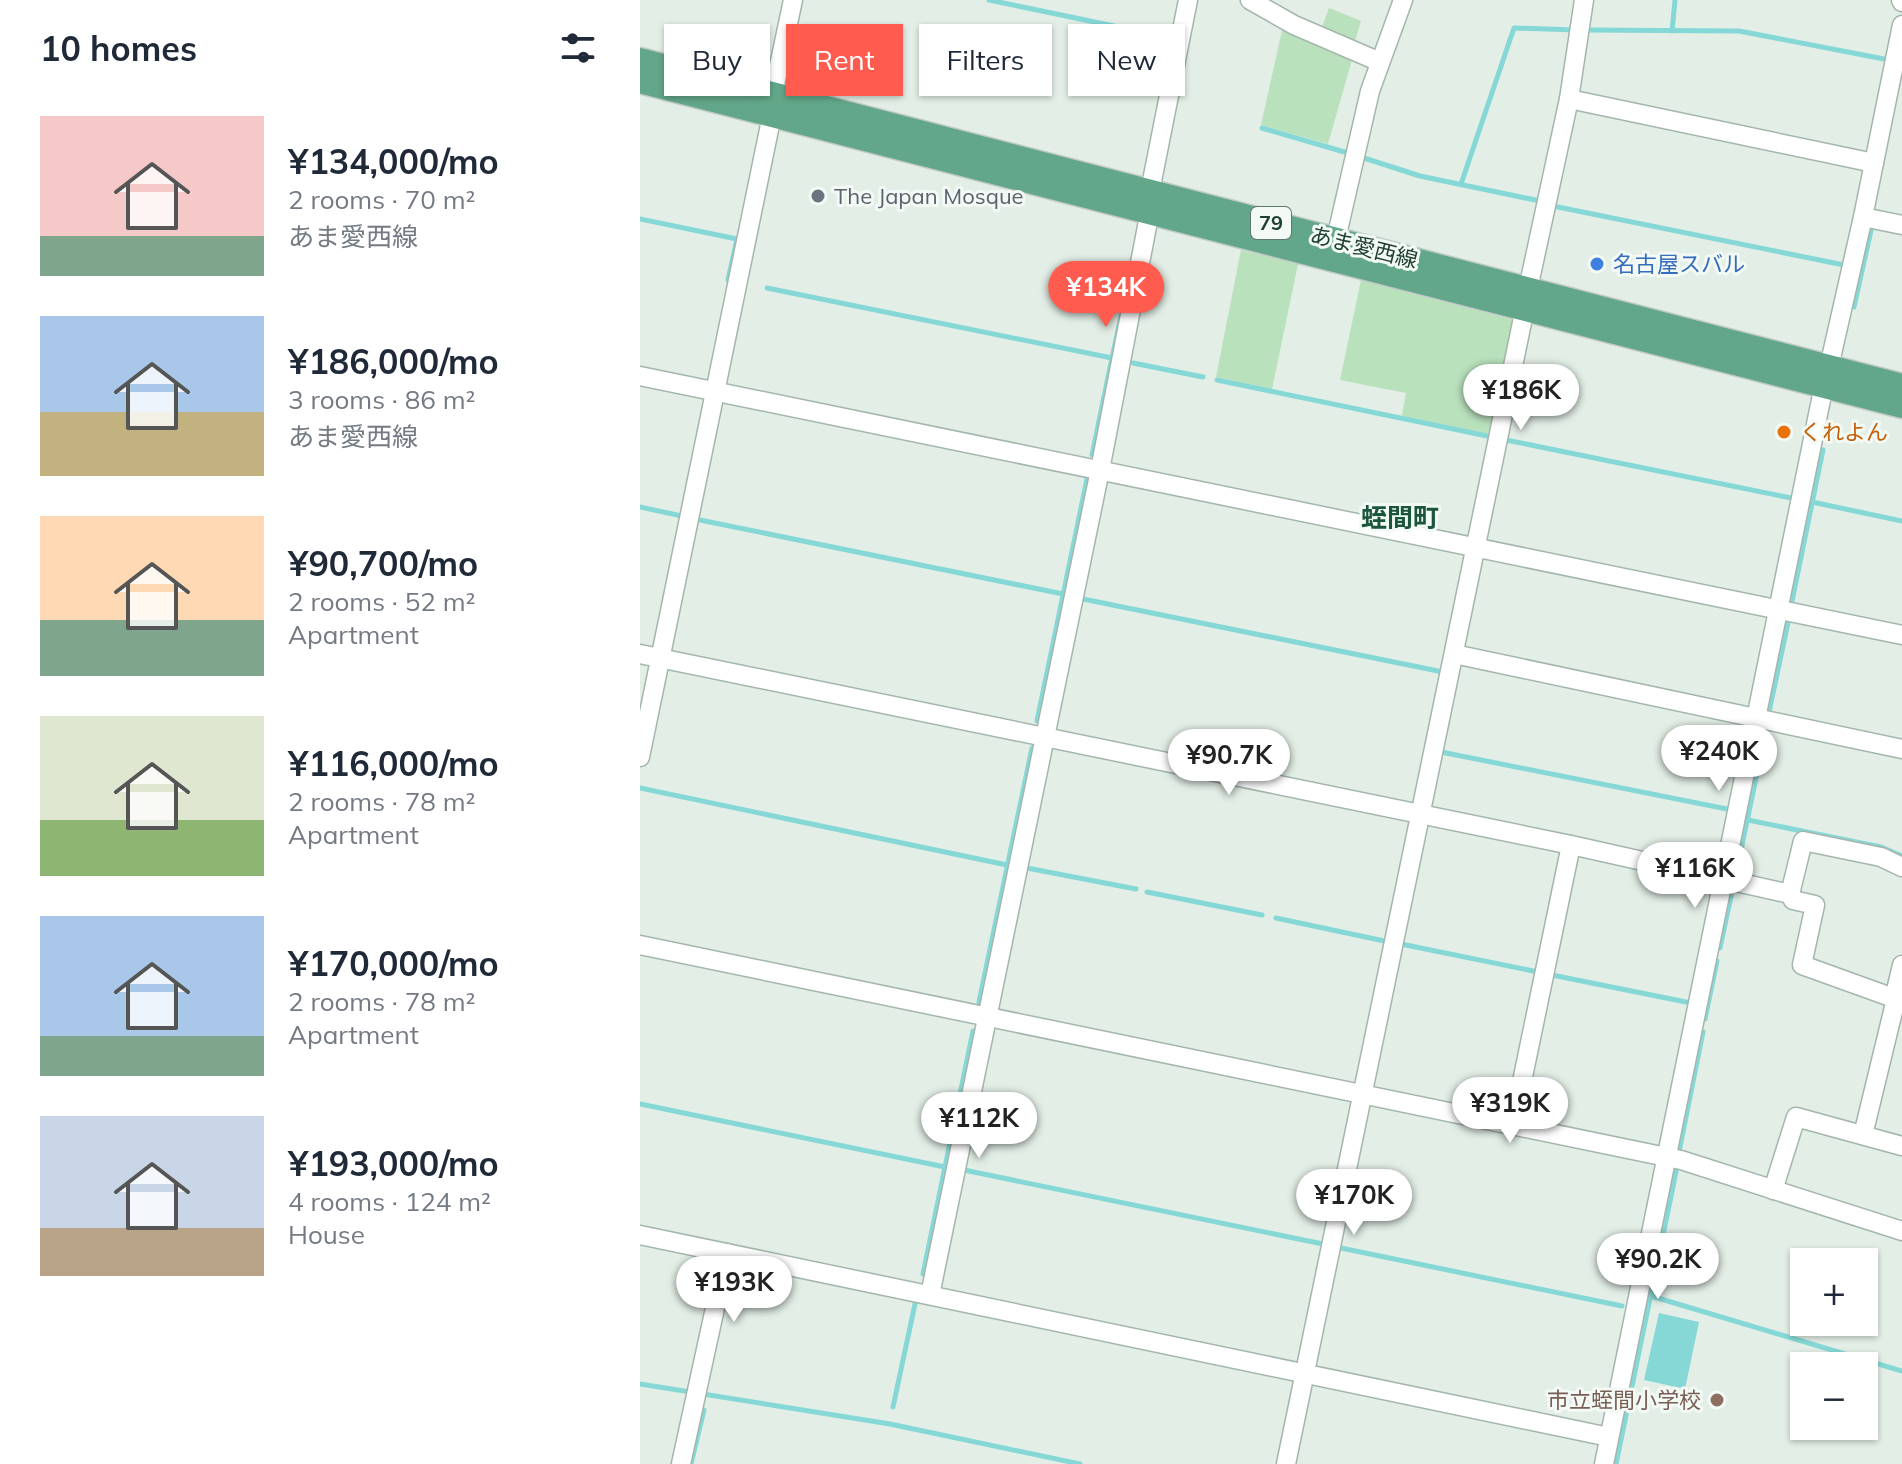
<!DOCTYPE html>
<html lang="en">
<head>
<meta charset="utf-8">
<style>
  body { margin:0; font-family:Mulish,"Noto Sans JP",sans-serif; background:#f2f2f3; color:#1f2937; height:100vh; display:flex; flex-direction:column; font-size:30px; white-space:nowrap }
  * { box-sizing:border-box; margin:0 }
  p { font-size:26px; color:#747a83 }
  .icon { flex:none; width:44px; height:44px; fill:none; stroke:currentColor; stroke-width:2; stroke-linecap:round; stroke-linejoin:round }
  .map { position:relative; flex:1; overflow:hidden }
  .panel { display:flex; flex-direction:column; background:#fff; width:640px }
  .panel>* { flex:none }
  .banner { position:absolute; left:24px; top:24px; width:760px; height:72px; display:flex; gap:16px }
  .tools { position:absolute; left:1150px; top:1248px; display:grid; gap:16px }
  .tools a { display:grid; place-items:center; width:88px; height:88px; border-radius:0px; background:#fff; box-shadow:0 2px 6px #0004; font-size:40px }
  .price { position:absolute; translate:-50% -68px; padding:0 18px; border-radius:28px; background:#fff; color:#222; font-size:26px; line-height:52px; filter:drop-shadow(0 2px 4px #0008) }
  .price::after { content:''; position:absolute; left:50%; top:48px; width:24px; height:18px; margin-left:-12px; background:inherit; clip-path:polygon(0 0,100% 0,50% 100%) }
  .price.current { background:#ff5b4f; color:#fff }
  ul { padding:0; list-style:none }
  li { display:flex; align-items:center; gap:24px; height:200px; padding:0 40px }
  li span { display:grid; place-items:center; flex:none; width:224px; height:160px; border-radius:0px; color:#555 }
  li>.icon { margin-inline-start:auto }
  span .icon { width:96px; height:96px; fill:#fffc; stroke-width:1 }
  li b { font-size:34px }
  h2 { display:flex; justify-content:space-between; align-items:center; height:96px; padding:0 40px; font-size:34px }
  .tag { padding:0 28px; border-radius:0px; background:#fff; box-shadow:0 2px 6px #0004; font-size:28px; line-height:72px }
  .tag.current { background:#ff5b4f; color:#fff }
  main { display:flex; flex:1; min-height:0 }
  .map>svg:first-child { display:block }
  .green { fill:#b9e1bc }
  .water { fill:#85d8d6 }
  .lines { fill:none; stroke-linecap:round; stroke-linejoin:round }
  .stream { stroke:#85d8d6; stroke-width:5 }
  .minor-casing { stroke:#a4b6ac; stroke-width:21 }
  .primary-casing { stroke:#c1cac6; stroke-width:27 }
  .minor { stroke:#fff; stroke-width:18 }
  .primary { stroke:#62a789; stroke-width:24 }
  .worship-dot { fill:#6b7280; stroke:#f3faf5; stroke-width:3 }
  .shop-dot { fill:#3f7fe0; stroke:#f3faf5; stroke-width:3 }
  .food-dot { fill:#e8710a; stroke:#f3faf5; stroke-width:3 }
  .education-dot { fill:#8d6e63; stroke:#f3faf5; stroke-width:3 }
  .labels { text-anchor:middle; stroke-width:6; stroke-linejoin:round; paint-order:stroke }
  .shield { fill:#f3faf5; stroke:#5f786c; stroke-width:2 }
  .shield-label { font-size:20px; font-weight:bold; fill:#204032 }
  .worship-label { font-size:22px; fill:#5b616d; stroke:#f3faf5; text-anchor:start }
  .street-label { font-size:22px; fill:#204032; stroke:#f3faf5 }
  .shop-label { font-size:22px; fill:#366cbe; stroke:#f3faf5; text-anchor:start }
  .food-label { font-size:22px; fill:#c56008; stroke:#f3faf5; text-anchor:start }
  .education-label { font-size:22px; fill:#785e54; stroke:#f3faf5; text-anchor:end }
  .quarter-label { font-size:26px; font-weight:bold; fill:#1a553c; stroke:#f3faf5 }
</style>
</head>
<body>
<main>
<section class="panel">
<h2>10 homes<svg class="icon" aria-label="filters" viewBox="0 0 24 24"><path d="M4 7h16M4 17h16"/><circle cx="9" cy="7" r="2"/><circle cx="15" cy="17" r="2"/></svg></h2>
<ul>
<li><span style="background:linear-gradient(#f6c9c9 75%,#7fa58c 0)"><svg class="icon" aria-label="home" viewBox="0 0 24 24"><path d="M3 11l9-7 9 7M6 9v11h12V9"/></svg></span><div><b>¥134,000/mo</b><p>2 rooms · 70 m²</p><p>あま愛西線</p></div></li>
<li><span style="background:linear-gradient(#a9c7e8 60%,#c2b280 0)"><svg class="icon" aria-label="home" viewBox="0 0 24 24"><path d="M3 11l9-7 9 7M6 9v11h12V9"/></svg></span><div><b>¥186,000/mo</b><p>3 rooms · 86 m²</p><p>あま愛西線</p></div></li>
<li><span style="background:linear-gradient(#ffd9b3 65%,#7fa58c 0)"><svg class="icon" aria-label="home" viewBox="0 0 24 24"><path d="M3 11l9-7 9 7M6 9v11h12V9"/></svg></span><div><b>¥90,700/mo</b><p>2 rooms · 52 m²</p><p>Apartment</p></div></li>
<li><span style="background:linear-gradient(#dfe7d0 65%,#8fb573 0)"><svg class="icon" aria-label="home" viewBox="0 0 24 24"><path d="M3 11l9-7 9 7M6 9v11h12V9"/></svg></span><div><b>¥116,000/mo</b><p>2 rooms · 78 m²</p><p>Apartment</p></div></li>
<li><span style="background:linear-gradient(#a9c7e8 75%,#7fa58c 0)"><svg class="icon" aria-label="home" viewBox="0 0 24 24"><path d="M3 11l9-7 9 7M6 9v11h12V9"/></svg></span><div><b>¥170,000/mo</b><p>2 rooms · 78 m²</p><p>Apartment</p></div></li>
<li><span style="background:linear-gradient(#c9d6e8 70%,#b9a48a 0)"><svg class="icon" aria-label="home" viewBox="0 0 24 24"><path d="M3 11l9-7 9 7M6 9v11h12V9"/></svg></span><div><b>¥193,000/mo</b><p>4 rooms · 124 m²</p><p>House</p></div></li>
</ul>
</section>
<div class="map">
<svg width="1262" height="1464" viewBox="0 0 1262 1464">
  <rect width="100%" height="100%" fill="#e2eee6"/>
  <g class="green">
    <path d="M689,8l32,13 -7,23 -33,-14z"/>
    <path d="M643,26l70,30 -25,88 -67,-19z"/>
    <path d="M601,250l57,14 -26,125 -56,-12z"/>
    <path d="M721,280l153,40 -20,115 -92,-19 4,-23 -66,-13z"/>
  </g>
  <path class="water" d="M1019,1313l40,9 -14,67 -41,-9z"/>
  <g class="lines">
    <g class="stream">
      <path d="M349,0l178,37"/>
      <path d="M945,30l154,1 145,28"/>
      <path d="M1032,31l3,-31"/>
      <path d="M622,128l86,25"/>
      <path d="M724,158l56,18 120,25"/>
      <path d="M821,184l53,-156 62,2"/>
      <path d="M913,206l291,59"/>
      <path d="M0,219l97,20 -9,41 2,1"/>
      <path d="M127,288l345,70 -20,97"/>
      <path d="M1214,307l18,-81"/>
      <path d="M472,358l9,-42"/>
      <path d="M493,363l70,14"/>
      <path d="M577,380l275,57"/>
      <path d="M866,440l285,58"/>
      <path d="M1172,502l90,19"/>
      <path d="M0,507l42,9"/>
      <path d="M55,519l368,75"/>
      <path d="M443,599l360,73 -1,3"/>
      <path d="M1152,601l31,-151"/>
      <path d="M1129,712l19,-89"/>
      <path d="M397,721l50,-242"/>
      <path d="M801,752l286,57"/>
      <path d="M0,788l367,77"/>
      <path d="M1108,820l133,27 21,9"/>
      <path d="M387,868l109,21"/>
      <path d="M1096,874l30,-144"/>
      <path d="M507,892l115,23"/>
      <path d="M636,918l113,24"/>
      <path d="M761,944l137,28"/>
      <path d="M1080,948l13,-61"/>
      <path d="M912,975l134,27"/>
      <path d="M339,1002l53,-254"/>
      <path d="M1065,1019l12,-58"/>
      <path d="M0,1104l305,63"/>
      <path d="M1039,1152l24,-120"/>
      <path d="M324,1170l359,74"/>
      <path d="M701,1248l281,58"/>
      <path d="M283,1274l50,-243"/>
      <path d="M1011,1296l251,75"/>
      <path d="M0,1384l250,40 190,40"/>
      <path d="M253,1407l22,-103"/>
      <path d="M51,1464l13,-54"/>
      <path d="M976,1464l61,-297"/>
    </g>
    <defs>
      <g id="minor">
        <path d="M610,0l44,25 86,37"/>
        <path d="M1261,0l1,2"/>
        <path d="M133,94l20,-94"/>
        <path d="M929,99l305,64"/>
        <path d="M1223,217l39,8"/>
        <path d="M696,239l34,-148 33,-91"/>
        <path d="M888,289l41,-190 15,-99"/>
        <path d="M1189,367l34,-150 39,-192"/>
        <path d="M0,376l1262,259"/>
        <path d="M0,654l931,191 219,49 13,-53 78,16 21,10"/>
        <path d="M814,654l448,95"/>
        <path d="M0,757l132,-642"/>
        <path d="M1150,894l3,6 22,5 -13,60 100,36"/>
        <path d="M0,945l1041,215 221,71"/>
        <path d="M1254,999l8,-34"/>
        <path d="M873,1125l58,-280"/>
        <path d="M1223,1135l33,-136"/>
        <path d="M1133,1190l23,-73 106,29"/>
        <path d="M0,1235l969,202"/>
        <path d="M290,1295l170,-825 50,-259v-20l38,-191"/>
        <path d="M41,1464l46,-211"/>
        <path d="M646,1464l239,-1156"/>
        <path d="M964,1464l220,-1079"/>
      </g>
      <g id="primary">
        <path d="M0,60l1262,326"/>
        <path d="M0,81l1262,325"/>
      </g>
    </defs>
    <use href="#minor" class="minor-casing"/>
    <use href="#primary" class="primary-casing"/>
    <use href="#minor" class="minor"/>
    <use href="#primary" class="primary"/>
  </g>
  <circle class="worship-dot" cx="178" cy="196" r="8"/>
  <circle class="shop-dot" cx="957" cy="264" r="8"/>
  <circle class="food-dot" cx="1144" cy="432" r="8"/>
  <circle class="education-dot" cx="1077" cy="1400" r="8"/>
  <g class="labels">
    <rect class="shield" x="611" y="207" width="40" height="32" rx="6"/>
    <g class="shield-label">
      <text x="631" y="230">79</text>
    </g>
    <g class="worship-label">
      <text x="194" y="204">The Japan Mosque</text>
    </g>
    <g class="street-label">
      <text transform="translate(724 247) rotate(14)" y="8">あま愛西線</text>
    </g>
    <g class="shop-label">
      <text x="973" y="272">名古屋スバル</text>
    </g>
    <g class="food-label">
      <text x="1160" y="440">くれよん</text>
    </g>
    <g class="education-label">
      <text x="1061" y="1408">市立蛭間小学校</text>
    </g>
    <g class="quarter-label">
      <text x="760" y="527">蛭間町</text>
    </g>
  </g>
</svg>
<div class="tools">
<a>+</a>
<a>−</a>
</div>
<b class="price current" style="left:466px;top:329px">¥134K</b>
<b class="price" style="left:881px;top:432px">¥186K</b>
<b class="price" style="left:1079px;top:793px">¥240K</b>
<b class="price" style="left:589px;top:797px">¥90.7K</b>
<b class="price" style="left:1055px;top:910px">¥116K</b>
<b class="price" style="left:870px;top:1145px">¥319K</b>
<b class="price" style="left:339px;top:1160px">¥112K</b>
<b class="price" style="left:714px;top:1237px">¥170K</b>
<b class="price" style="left:1018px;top:1301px">¥90.2K</b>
<b class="price" style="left:94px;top:1324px">¥193K</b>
<div class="banner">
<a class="tag">Buy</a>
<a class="tag current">Rent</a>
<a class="tag">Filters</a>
<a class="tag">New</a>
</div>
</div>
</main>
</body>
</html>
